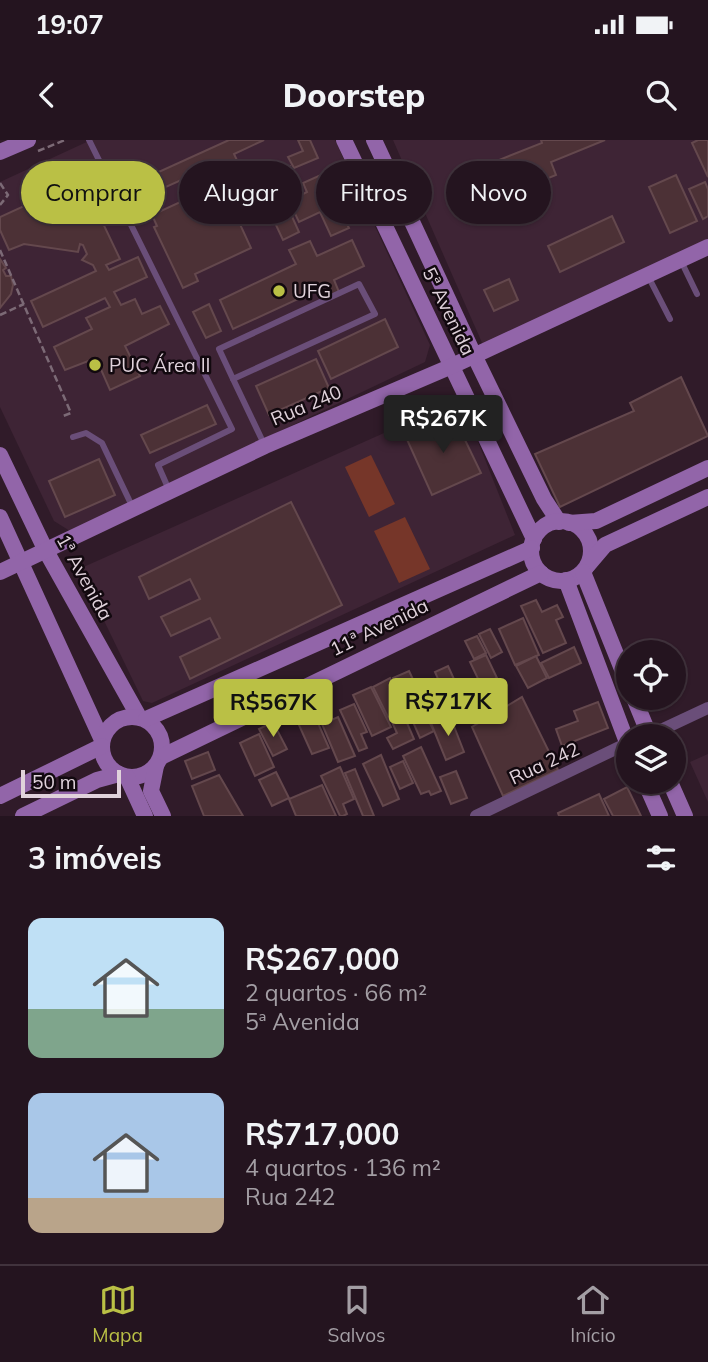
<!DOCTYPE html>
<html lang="pt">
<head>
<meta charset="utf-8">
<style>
  body { margin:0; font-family:Mulish,sans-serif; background:#30212c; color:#f1f3f6; height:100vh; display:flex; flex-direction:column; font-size:26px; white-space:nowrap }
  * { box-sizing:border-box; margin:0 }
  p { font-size:23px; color:#a39ea4 }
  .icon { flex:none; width:38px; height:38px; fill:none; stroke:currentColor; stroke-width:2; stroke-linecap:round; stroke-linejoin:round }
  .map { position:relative; height:676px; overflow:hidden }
  .panel { display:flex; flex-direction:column; background:#24141f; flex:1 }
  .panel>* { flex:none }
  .hud { position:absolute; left:21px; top:21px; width:667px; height:63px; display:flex; gap:14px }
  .tools { position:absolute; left:616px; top:500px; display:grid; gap:14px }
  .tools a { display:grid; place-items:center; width:70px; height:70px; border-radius:50%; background:#24141f; box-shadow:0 2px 5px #0004,0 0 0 2px #41333d; font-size:35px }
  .scale { position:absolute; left:21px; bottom:18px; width:100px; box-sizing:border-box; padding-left:7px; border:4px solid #e0d2db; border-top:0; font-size:19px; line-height:24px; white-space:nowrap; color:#e0d2db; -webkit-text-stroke:5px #12090f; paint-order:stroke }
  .price { position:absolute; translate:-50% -60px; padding:0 16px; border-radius:7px; background:#bac045; color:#111; font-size:23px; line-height:46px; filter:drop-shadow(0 2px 4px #0008) }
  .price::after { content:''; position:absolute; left:50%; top:42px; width:21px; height:16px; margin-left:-10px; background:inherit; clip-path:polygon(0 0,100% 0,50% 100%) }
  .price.selected { background:#222; color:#fff }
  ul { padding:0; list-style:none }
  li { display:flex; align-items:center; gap:21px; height:175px; padding:0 28px }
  li span { display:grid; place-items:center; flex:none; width:196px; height:140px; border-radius:14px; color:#555 }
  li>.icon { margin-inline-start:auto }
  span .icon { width:84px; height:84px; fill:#fffc; stroke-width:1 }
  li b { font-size:30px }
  h2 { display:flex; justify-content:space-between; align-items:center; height:84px; padding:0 28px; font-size:30px }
  .pill { padding:0 24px; border-radius:32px; background:#24141f; box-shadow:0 2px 5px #0004,0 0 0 2px #41333d; font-size:24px; line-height:63px }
  .pill.selected { background:#bac045; color:#111 }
  .status { display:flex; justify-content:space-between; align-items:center; height:49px; padding:0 35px; background:#24141f; direction:ltr }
  .status svg { height:19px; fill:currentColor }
  header { display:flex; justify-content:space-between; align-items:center; height:91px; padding:0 28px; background:#24141f; font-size:32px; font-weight:800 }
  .dock { display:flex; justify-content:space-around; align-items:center; height:98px; border-top:2px solid #41333d; background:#24141f; font-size:19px; color:#a39ea4 }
  .dock a { display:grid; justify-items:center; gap:4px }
  .dock .selected { color:#bac045 }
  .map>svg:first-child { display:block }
  .built { fill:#3e2435 }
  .green { fill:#763629 }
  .building { fill:#4c3136; stroke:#64484d; stroke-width:2 }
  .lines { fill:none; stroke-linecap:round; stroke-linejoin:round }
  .path { stroke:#7c6a76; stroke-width:2.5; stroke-dasharray:7 3.5; stroke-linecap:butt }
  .lane { stroke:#6a4e79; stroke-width:6 }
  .street { stroke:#6a4e79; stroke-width:12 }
  .secondary { stroke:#9265a9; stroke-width:16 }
  .poi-dot { fill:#bac045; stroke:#12090f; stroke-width:2.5 }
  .labels { text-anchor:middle; stroke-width:5; stroke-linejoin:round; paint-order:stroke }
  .poi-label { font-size:19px; fill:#e0d2db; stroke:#12090f; text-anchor:start }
  .street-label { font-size:19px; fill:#e0d2db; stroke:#12090f }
</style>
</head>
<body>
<div class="status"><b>19:07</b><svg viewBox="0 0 49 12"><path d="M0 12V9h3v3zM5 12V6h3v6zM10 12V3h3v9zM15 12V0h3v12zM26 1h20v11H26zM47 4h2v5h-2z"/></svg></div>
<header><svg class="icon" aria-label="back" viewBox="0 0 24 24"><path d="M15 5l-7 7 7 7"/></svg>Doorstep<svg class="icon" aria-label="search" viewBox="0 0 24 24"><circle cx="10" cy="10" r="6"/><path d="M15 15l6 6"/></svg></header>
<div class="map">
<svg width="708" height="676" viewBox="0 0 708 676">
  <rect width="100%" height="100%" fill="#301b29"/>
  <g class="built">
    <path d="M91,0h244l95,205 -5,17 -355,169 -16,-10 -54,-114v-225z"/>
    <path d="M393,0h315v99l-225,106z"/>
    <path d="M458,260l5,4 52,131 -363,168 -9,-2 -64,-132z"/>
    <path d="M708,614v48l-18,-40z"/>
  </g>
  <g class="green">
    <path d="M371,315l24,49 -26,13 -24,-50z"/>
    <path d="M405,377l25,52 -31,14 -25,-52z"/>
  </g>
  <g class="building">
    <path d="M229,0h35l-30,14 26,55 -17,8 -24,-54 -71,32 -7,-15z"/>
    <path d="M298,0h12l8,18 -24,10 -6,-11 15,-6z"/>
    <path d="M541,0h64l-54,22 5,13 -44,18 -13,-33 43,-17z"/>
    <path d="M698,0h10v37l-16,-34z"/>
    <path d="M290,26l2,29 -13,1 -2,-29z"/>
    <path d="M264,31l16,33 5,-3 14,31 -16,8 -30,-64z"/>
    <path d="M98,32l14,29 -31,15 4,8 15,-7 20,42 -14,6 3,5 29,-13 9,20 -33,15 7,13 14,-6 7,15 18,-8 9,18 -44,22 15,30 -30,14 -14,-32 -31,12 -11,-23 38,-18 -6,-11 24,-11 -5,-9 -62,29 -12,-26 65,-30 -3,-6 -11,-5 5,-6 -4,-9 -3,-1 -2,8 -54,-8 -15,6 -9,-20v-13z"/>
    <path d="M323,34l26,54 -18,8 -11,-24 -21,10 -10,-21 18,-9 -4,-9z"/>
    <path d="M676,35l21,46 -27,12 -21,-46z"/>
    <path d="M705,42l3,7v27l-5,3 -14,-30z"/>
    <path d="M202,52l8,19 -5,2 4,8 24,-12 18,39 -56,26 3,7 -15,7 -29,-61 3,-1 -5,-11z"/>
    <path d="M612,76l12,26 -64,30 -12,-26z"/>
    <path d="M352,100l12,26 -30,14 5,12 -7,3 -4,-10 -95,44 -13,-29 76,-36 -7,-14 21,-9 7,15z"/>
    <path d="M0,119l6,9 -3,2 3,6h5l2,9 -2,9 -11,14z"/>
    <path d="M509,139l9,21 -24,11 -10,-21z"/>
    <path d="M209,164l12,27 -15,7 -13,-26z"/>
    <path d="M385,179l13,28 -67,32 -13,-28z"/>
    <path d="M316,219l13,29 -60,27 -13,-29z"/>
    <path d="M681,237l27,59 -148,71 -25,-53 99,-43 -4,-8z"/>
    <path d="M207,265l9,19 -66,29 -9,-18z"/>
    <path d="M453,275l28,58 -49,22 -27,-60z"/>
    <path d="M99,319l16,36 -50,22 -16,-36z"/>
    <path d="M291,362l51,103 -152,74 -10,-22 40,-19 -10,-20 -39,18 -10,-19 39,-18 -10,-20 -41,20 -10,-22z"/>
    <path d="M536,460l6,12 15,-7 6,12 -7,3 10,23 -23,10 -22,-47z"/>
    <path d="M523,478l16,37 -24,10 -16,-36z"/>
    <path d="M490,489l12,23 -11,6 -12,-24z"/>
    <path d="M477,496l9,17 -12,6 -9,-18z"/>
    <path d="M574,507l7,16 -32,15 -8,-15z"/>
    <path d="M486,515l11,23 -16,7 -11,-23z"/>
    <path d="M536,516l11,22 -19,10 -12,-22z"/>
    <path d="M448,526l21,46 -14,6 -20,-46z"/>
    <path d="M409,531l10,21 -16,7 -10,-21z"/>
    <path d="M390,538l16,34 -16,9 -17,-34z"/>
    <path d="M433,539l14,31 -16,7 -13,-31z"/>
    <path d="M478,544l11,19 -17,9 -10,-19z"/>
    <path d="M371,547l20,40 -19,9 -19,-41z"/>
    <path d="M419,555l8,19 -15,6 -8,-19z"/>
    <path d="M522,557l36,73 -55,26 -31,-69z"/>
    <path d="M598,562l10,26 -46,18 -6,-17 22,-8 -4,-10z"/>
    <path d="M354,564l13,28 -6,2 6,14 -8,3 -19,-41z"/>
    <path d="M310,565l19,43 -17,6 -18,-40z"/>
    <path d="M404,576l10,23 -21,10 -6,-11 10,-5 -5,-11z"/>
    <path d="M426,576l8,15 -14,7 -7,-16z"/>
    <path d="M450,576l14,36 -18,8 -15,-37z"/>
    <path d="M338,577l17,39 -17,6 -16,-38z"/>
    <path d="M273,582l14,27 -14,7 -14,-27z"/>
    <path d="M259,594l15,33 -19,9 -15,-33z"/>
    <path d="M421,607l20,44 -10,4 -2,-4 -8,3 -18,-38z"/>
    <path d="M208,612l7,18 -23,9 -7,-18z"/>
    <path d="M381,615l18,44 -16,7 -20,-42z"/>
    <path d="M403,621l10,22 -13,6 -10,-22z"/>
    <path d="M340,627l14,32 -11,5 4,10 -4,2h-3l-19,-40z"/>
    <path d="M355,629l19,47h-11l-18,-43z"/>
    <path d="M456,631l11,27 -16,6 -11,-27z"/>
    <path d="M276,632l13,26 -17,8 -13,-26z"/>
    <path d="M219,635l24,41h-39l-12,-30z"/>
    <path d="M322,645l14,31h-40l-7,-17z"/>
    <path d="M627,647l14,29h-28l-9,-17z"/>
    <path d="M599,654l10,22h-50l-1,-3z"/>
  </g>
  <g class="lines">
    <g class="path">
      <path d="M38,11l27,-11"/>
      <path d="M0,43l8,12 -8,10"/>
      <path d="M0,110l71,163 -8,3"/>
      <path d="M0,175l24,-11"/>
    </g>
    <g class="lane">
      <path d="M89,0l143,289 -74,36 11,25"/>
      <path d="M681,121l16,33"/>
      <path d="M648,136l22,43"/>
      <path d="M359,144l16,30 -142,65 -14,-30z"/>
      <path d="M233,239l31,65"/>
      <path d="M73,297l13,-4 16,10 30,63"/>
    </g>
    <g class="street">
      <path d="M646,597l62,-29"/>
      <path d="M476,676l152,-73"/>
    </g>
    <g class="secondary">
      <path d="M344,0l190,399"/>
      <path d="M374,0l100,215 70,144 15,23"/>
      <path d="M0,12l28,-12"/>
      <path d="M0,315l46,96 93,166"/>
      <path d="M0,377l102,223"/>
      <circle cx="561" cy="411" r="30"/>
      <path d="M569,383l27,-2 112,-53"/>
      <path d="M588,425l17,-20 103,-48"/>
      <path d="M0,432l265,-126 187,-80 256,-119"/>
      <path d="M583,432l45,112"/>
      <path d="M566,440l62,165"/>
      <path d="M634,558l16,39"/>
      <circle cx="132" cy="607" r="30"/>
      <path d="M146,579l386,-171"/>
      <path d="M161,617l380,-184"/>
      <path d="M156,626l-5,25 12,25"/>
      <path d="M127,637l18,39"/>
      <path d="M645,642l15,34"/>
      <path d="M670,642l15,34"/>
      <path d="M0,656l102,-50"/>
      <path d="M23,676l74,-36 22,-6"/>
    </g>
  </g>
  <g class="poi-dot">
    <circle cx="279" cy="151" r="7"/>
    <circle cx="95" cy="225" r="7"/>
  </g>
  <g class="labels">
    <g class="poi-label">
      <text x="293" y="158">UFG</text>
      <text x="109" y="232">PUC Área II</text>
    </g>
    <g class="street-label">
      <text transform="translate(449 171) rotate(64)" y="7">5ª Avenida</text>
      <text transform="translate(306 265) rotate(-23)" y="7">Rua 240</text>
      <text transform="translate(85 437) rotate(61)" y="7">1ª Avenida</text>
      <text transform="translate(379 487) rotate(-26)" y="7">11ª Avenida</text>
      <text transform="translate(544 623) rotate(-25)" y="7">Rua 242</text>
    </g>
  </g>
</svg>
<div class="tools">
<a><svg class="icon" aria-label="locate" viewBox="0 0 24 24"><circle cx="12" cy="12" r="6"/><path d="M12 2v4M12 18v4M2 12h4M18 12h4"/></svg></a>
<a><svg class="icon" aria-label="layers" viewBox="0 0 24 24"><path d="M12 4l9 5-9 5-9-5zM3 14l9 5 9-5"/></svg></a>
</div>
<div class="scale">50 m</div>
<b class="price selected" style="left:443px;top:315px">R$267K</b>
<b class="price" style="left:448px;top:598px">R$717K</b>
<b class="price" style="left:273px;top:599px">R$567K</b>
<div class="hud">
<a class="pill selected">Comprar</a>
<a class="pill">Alugar</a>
<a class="pill">Filtros</a>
<a class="pill">Novo</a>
</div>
</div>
<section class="panel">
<h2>3 imóveis<svg class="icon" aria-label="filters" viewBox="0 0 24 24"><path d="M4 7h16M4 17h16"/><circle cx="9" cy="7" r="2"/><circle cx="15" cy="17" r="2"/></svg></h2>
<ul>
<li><span style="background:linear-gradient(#bfe0f5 65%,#7fa58c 0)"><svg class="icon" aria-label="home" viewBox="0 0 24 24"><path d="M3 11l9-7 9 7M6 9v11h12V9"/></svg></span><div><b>R$267,000</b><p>2 quartos · 66 m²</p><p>5ª Avenida</p></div></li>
<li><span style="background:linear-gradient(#a9c7e8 75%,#b9a48a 0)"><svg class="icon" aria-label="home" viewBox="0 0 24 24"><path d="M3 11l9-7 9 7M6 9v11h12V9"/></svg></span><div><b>R$717,000</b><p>4 quartos · 136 m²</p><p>Rua 242</p></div></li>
</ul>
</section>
<nav class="dock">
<a class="selected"><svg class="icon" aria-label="map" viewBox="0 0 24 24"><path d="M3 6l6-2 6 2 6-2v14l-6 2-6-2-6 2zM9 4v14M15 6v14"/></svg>Mapa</a>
<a><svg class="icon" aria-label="saved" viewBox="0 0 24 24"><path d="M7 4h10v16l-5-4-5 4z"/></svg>Salvos</a>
<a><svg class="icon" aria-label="home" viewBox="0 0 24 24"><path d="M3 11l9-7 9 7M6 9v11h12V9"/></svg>Início</a>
</nav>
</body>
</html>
